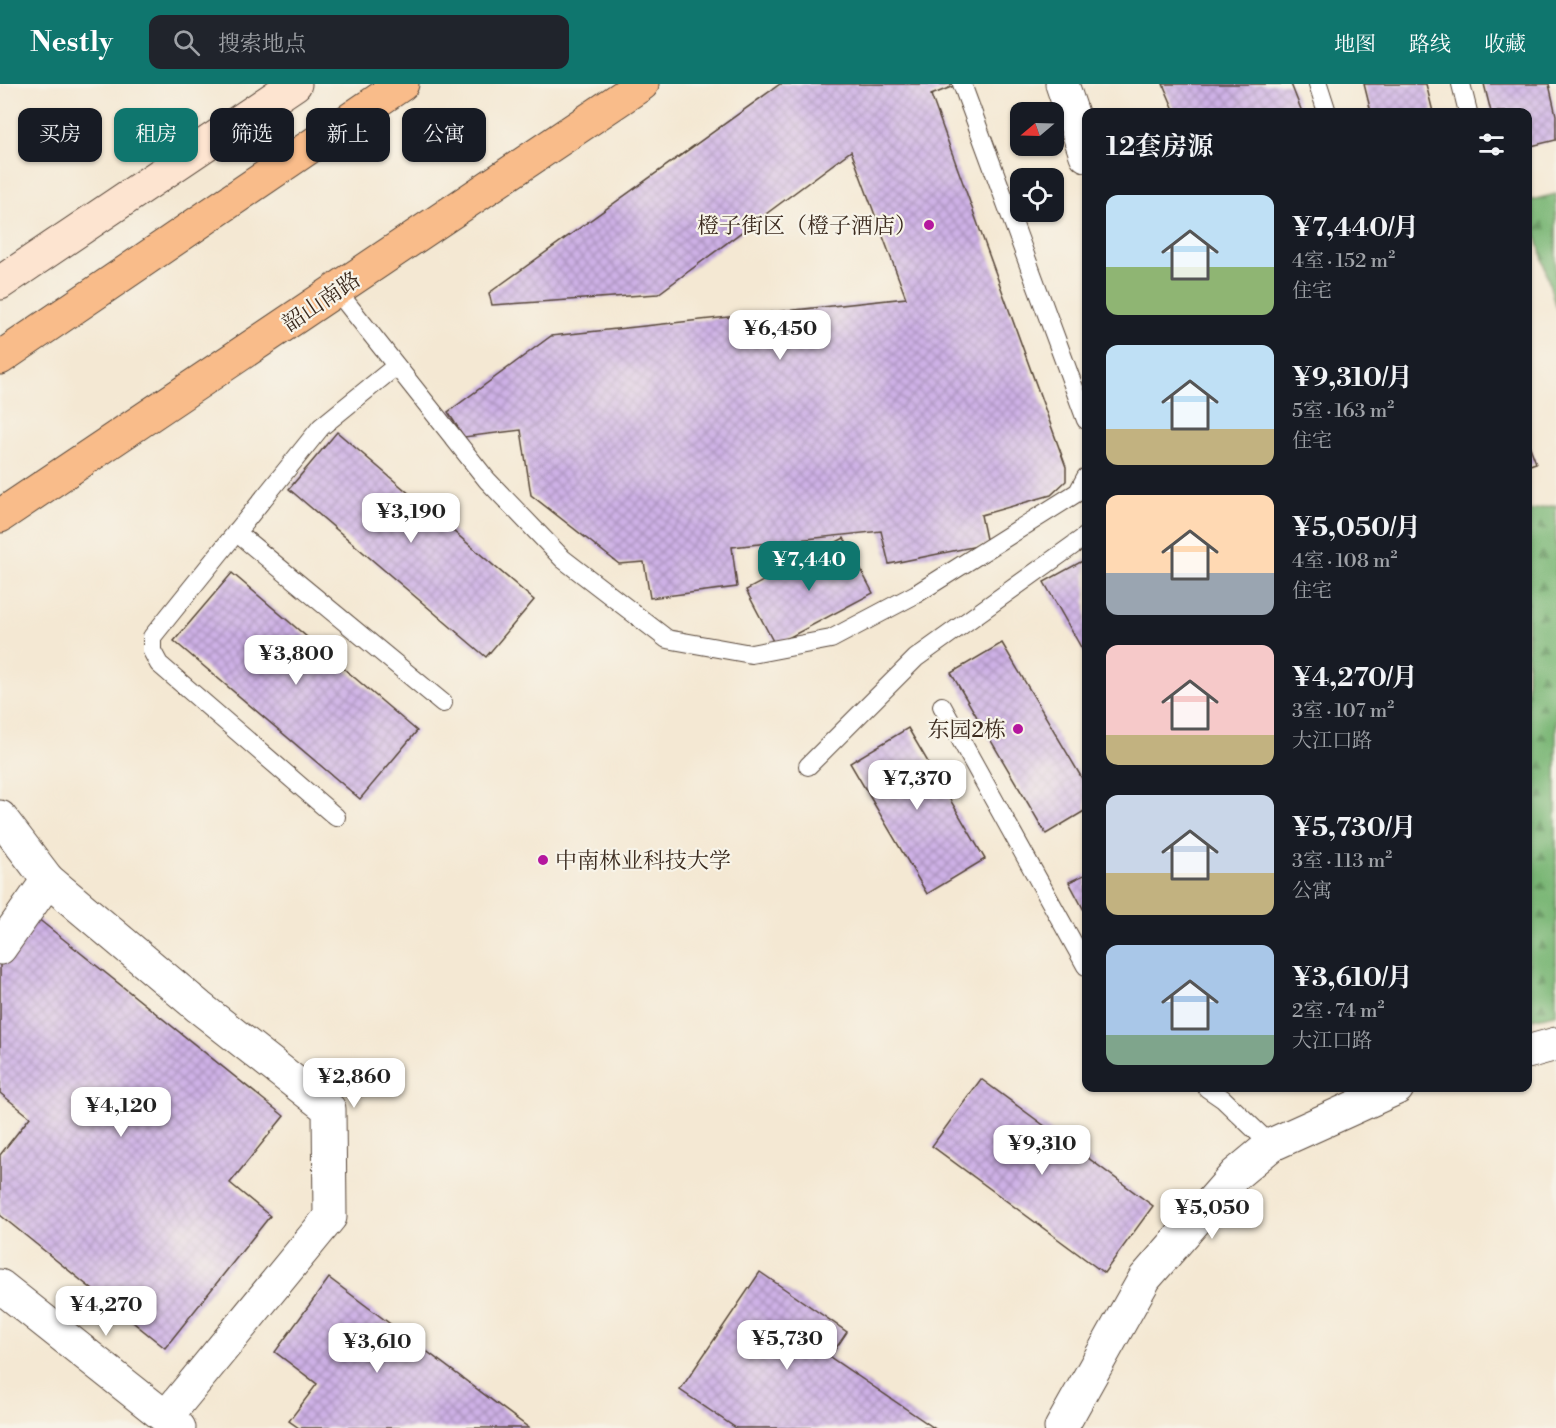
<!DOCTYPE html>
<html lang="zh">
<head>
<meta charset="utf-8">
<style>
  body { margin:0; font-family:"Libre Bodoni","Noto Serif SC",serif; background:#20242c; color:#f1f3f6; height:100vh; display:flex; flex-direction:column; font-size:22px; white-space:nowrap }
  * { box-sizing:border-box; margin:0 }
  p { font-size:20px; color:#9ea1a6 }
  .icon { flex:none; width:33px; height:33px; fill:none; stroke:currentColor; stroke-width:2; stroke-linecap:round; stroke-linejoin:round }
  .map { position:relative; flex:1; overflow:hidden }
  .sheet { position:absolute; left:1082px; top:24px; width:450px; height:984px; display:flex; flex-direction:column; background:#171b24; border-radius:12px; box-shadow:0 2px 4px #0004 }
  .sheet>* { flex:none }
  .guide { position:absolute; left:18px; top:24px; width:570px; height:54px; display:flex; gap:12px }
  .needle { width:39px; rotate:251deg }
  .fabs { position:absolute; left:1010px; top:18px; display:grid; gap:12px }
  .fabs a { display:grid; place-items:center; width:54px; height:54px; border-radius:12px; background:#171b24; box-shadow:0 2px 4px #0004; font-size:30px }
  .price { position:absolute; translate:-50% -51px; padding:0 14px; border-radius:12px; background:#fff; color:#222; font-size:20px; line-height:39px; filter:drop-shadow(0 2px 3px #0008) }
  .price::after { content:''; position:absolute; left:50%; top:36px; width:18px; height:14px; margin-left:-9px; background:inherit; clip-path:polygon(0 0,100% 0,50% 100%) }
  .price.active { background:#0f766e; color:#fff }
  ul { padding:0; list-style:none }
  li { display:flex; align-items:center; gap:18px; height:150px; padding:0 24px }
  li span { display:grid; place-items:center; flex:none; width:168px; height:120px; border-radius:12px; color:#555 }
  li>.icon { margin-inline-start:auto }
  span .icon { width:72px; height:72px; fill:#fffc; stroke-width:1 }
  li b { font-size:26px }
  h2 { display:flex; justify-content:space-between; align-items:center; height:72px; padding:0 24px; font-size:26px }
  .tag { padding:0 21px; border-radius:12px; background:#171b24; box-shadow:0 2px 4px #0004; font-size:21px; line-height:54px }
  .tag.active { background:#0f766e; color:#fff }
  header { display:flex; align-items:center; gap:36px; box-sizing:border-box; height:84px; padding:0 30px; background:#0f766e; color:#fff }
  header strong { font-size:28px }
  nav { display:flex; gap:33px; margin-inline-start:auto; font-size:21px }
  .search { width:420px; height:54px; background:#20242c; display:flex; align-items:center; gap:15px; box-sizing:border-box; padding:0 21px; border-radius:12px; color:#9ea1a6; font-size:22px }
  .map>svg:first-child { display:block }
  .forest { fill:url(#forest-firs); stroke:#5a7049; stroke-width:1.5 }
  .building { fill:url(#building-cross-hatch) }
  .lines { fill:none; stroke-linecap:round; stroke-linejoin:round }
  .lane-casing { stroke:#574639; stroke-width:20 }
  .street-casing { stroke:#574639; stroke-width:35 }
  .secondary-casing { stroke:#574639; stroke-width:35 }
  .primary-casing { stroke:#574639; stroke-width:35 }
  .lane { stroke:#fff; stroke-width:18 }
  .street { stroke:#fff; stroke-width:33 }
  .secondary { stroke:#fde4d0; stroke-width:33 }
  .primary { stroke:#f9bc8a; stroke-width:33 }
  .poi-dot { fill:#b5179e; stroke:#f7f3e8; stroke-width:2 }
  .labels { text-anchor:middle; stroke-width:4.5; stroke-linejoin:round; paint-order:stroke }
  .poi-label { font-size:22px; fill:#3b2a1e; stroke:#f7f3e8; text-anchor:end }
  .street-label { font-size:22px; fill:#3b2a1e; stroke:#f7f3e8 }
</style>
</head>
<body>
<header>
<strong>Nestly</strong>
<div class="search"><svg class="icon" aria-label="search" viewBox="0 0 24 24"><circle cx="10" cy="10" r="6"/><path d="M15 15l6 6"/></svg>搜索地点</div>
<nav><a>地图</a><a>路线</a><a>收藏</a></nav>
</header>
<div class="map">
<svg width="1556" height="1344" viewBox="0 0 1556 1344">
  <defs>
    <pattern id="forest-firs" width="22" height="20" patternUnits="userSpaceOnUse" patternTransform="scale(1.5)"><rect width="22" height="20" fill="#79b674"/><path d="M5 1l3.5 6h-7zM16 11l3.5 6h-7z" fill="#64945f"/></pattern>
    <pattern id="building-cross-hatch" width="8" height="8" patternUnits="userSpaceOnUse" patternTransform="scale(1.5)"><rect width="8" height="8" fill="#ceb1e6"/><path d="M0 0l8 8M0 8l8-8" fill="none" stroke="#a890ba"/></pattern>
  </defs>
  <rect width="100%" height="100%" fill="#f7f3e8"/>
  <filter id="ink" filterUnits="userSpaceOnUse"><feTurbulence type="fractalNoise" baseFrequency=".0167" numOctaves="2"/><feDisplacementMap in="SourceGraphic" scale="12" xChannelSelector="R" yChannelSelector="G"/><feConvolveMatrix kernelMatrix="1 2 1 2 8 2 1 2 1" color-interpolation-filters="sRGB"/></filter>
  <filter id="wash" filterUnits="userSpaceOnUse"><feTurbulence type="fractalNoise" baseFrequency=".008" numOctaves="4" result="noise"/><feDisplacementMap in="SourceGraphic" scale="24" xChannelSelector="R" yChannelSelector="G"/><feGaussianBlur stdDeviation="1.35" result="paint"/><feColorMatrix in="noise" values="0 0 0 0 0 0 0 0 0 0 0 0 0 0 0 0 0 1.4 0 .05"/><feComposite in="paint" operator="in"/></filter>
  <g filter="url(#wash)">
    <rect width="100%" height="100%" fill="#f4e8d3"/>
    <g class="forest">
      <path d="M1556,110v114l-29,-105v-2z"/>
      <path d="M1556,421v509l-29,6v-509z"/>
    </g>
    <g id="blocks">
      <g class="building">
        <path d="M780,0h179l-28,11 135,372v14l-15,14 -70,20 6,29 -98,20 -8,-33 -149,16 5,40 -87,11 -6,-36 -25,2 -88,-69 -10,-65 -57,7 -16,-25 103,-76 355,-38 -55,-147 -193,143 -166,11 -3,-12z"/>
        <path d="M1163,0h128l11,28h-127z"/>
        <path d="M1364,0h62l7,28h-62z"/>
        <path d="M1484,0h65l7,31v25l-29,7v-35h-36z"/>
        <path d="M337,348l197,168 -48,57 -197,-168z"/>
        <path d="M1527,355l9,24 -9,3z"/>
        <path d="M844,454l29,55 -98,52 -29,-55z"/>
        <path d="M1086,475v97l-42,-74z"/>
        <path d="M232,489l185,158 -57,68 -186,-158z"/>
        <path d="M1002,559l84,142v25l-40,24 -95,-161z"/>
        <path d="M908,644l77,131 -58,35 -77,-131z"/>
        <path d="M1086,790v40l-17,-32z"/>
        <path d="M37,834l247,198 -54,67 40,33 -105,132 -165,-133v-60l30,-38 -30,-24v-129z"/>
        <path d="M981,995l172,127 -49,67 -172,-127z"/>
        <path d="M760,1188l87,60 -17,25 104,71h-198l-56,-38z"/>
        <path d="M329,1194l200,150h-230l-10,-7 28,-37 -42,-32z"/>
      </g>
    </g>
  </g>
  <g filter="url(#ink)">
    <use href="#blocks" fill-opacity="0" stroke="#574639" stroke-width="1.5"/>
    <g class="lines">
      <defs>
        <g id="lane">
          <path d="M962,0l124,336"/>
          <path d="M1318,0l9,28"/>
          <path d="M1461,0l7,28"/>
          <path d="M337,207l150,189 76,79 104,80 84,15 80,-15 85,-45 162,-102 8,-15"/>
          <path d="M236,448l207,171"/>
          <path d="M942,622l144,260"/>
          <path d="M808,682l108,-108 170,-122"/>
          <path d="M336,733l-177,-153 -7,-13v-14l169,-210 75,-61"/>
          <path d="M1207,1004l16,11 48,46"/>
        </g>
        <g id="street">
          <path d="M1062,0l24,71"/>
          <path d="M0,733l48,63 -48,68"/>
          <path d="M48,796l151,127 130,102 1,108 -164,200"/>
          <path d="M1527,968l29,-8"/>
          <path d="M0,1202l179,142"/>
          <path d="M1061,1344l84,-150 90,-103 36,-30 126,-57"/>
        </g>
        <path id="secondary" d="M0,199l295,-199"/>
        <g id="primary">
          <path d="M0,274l402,-274"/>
          <path d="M0,432l642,-432"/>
        </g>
      </defs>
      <use href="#lane" class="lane-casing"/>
      <use href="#street" class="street-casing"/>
      <use href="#secondary" class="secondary-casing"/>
      <use href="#primary" class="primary-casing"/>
      <use href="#lane" class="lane"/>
      <use href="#street" class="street"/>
      <use href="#secondary" class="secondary"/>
      <use href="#primary" class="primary"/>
    </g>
  </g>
  <g class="poi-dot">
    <circle cx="929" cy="141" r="6"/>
    <circle cx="1018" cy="645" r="6"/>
    <circle cx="543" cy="776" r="6"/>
  </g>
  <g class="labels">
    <g class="poi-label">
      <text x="917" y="149">橙子街区（橙子酒店）</text>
      <text x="1006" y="653">东园2栋</text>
      <text x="555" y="784" text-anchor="start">中南林业科技大学</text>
    </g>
    <g class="street-label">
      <text transform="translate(321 217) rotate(-34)" y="8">韶山南路</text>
    </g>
  </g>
</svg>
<div class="fabs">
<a><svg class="needle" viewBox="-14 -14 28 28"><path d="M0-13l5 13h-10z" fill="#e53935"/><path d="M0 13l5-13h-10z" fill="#9ea1a6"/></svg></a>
<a><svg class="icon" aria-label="locate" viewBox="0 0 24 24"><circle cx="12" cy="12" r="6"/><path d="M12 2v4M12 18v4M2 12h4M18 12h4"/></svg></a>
</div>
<b class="price" style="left:780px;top:277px">¥6,450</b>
<b class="price" style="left:411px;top:460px">¥3,190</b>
<b class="price active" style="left:809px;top:508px">¥7,440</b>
<b class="price" style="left:296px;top:602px">¥3,800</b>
<b class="price" style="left:917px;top:727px">¥7,370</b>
<b class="price" style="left:354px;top:1025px">¥2,860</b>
<b class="price" style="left:121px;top:1054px">¥4,120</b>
<b class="price" style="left:1042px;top:1092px">¥9,310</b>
<b class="price" style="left:1212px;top:1156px">¥5,050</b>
<b class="price" style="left:106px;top:1253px">¥4,270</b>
<b class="price" style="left:787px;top:1287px">¥5,730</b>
<b class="price" style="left:377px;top:1290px">¥3,610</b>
<div class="guide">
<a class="tag">买房</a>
<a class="tag active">租房</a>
<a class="tag">筛选</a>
<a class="tag">新上</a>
<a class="tag">公寓</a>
</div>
<section class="sheet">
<h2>12套房源<svg class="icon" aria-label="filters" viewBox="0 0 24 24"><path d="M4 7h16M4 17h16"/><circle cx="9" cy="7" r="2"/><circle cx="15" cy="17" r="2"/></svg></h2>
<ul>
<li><span style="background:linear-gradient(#bfe0f5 60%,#8fb573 0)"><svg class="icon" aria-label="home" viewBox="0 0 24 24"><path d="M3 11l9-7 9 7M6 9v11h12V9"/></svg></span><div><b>¥7,440/月</b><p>4室 · 152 m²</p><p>住宅</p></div></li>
<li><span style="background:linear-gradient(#bfe0f5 70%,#c2b280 0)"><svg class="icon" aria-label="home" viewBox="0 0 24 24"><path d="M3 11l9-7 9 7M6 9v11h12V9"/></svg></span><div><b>¥9,310/月</b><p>5室 · 163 m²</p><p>住宅</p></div></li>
<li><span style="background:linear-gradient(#ffd9b3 65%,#9aa5b1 0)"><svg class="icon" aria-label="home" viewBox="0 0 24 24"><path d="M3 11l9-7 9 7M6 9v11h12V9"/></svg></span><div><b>¥5,050/月</b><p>4室 · 108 m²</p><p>住宅</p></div></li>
<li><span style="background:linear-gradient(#f6c9c9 75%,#c2b280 0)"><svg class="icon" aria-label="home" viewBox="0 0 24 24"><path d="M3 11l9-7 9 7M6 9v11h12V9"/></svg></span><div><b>¥4,270/月</b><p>3室 · 107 m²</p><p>大江口路</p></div></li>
<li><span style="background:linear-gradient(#c9d6e8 65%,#c2b280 0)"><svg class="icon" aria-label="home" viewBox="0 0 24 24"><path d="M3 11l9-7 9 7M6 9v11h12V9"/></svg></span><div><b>¥5,730/月</b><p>3室 · 113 m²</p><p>公寓</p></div></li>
<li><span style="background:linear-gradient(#a9c7e8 75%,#7fa58c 0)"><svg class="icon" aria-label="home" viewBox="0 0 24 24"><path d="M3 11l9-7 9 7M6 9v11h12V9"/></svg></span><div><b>¥3,610/月</b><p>2室 · 74 m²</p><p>大江口路</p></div></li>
</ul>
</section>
</div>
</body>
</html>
